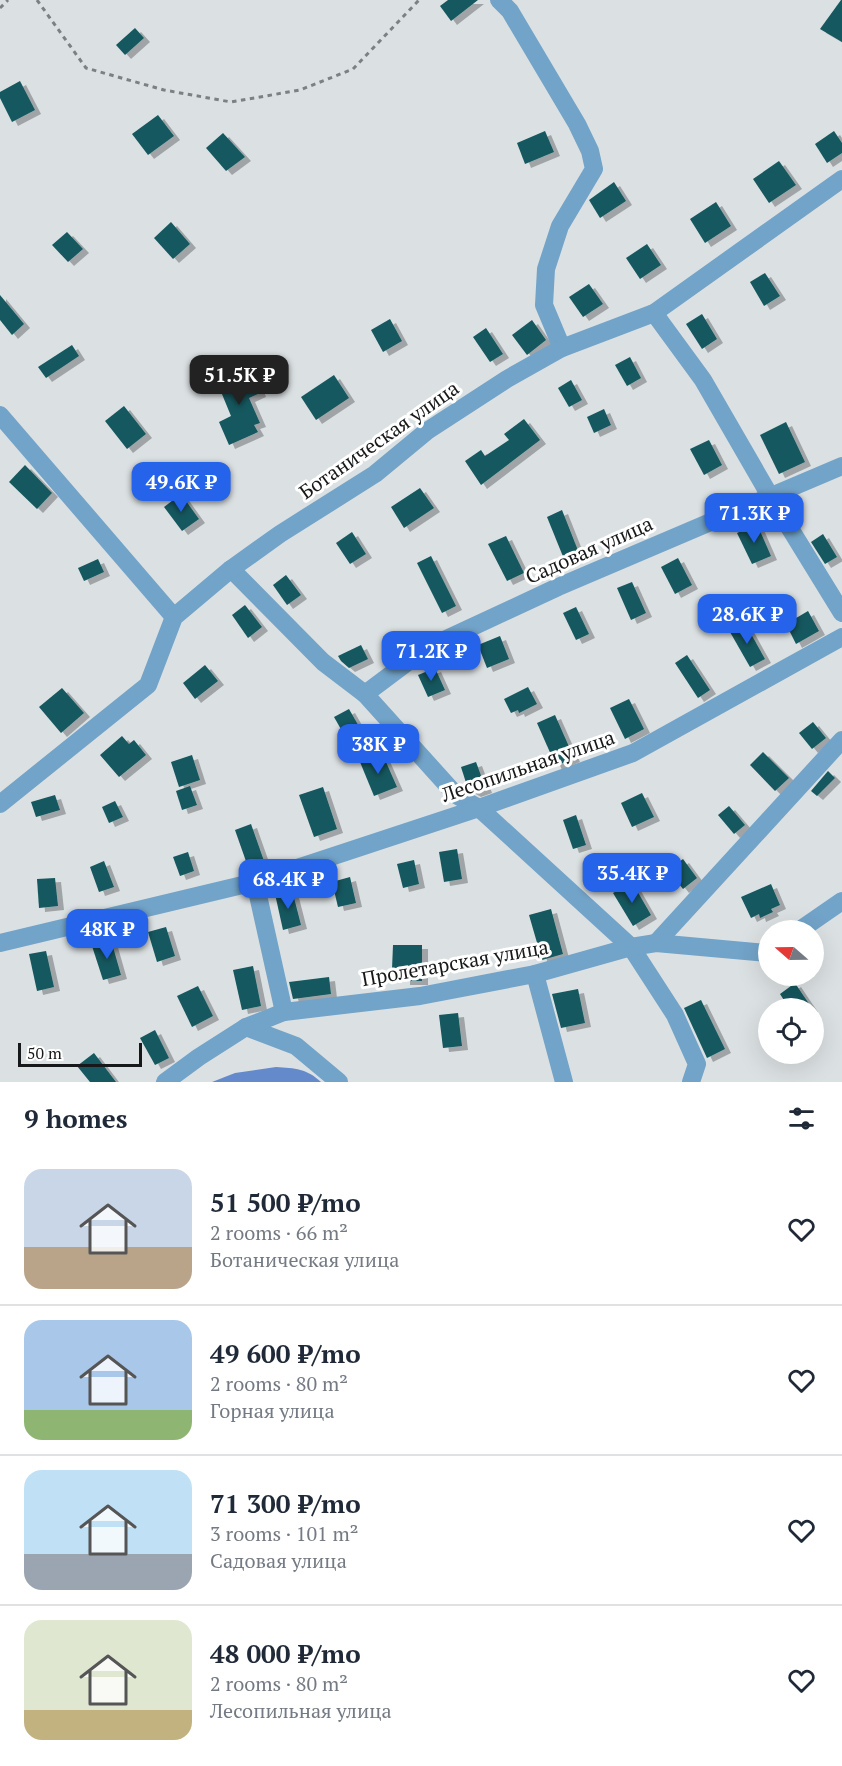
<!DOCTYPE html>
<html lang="en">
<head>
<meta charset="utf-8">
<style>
  body { margin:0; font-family:"PT Serif",serif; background:#f2f2f3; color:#1f2937; height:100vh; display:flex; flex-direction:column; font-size:22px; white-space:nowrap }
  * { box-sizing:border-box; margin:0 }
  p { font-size:20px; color:#747a83 }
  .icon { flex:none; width:33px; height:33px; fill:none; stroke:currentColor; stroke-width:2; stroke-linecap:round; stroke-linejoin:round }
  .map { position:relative; height:1082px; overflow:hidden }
  .drawer { display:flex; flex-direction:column; background:#fff; flex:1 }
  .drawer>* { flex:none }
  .needle { width:39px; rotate:290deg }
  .tools { position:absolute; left:758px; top:920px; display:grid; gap:12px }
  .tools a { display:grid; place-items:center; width:66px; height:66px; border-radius:50%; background:#fff; box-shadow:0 6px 24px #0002; font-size:30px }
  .scale { position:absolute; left:18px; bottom:15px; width:124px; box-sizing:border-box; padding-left:6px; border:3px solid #171819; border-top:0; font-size:16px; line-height:21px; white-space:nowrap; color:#171819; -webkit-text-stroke:4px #fff; paint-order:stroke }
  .price { position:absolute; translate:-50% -51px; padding:0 14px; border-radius:12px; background:#2563eb; color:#fff; font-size:20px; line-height:39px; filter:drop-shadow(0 2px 3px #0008) }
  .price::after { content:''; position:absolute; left:50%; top:36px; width:18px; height:14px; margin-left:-9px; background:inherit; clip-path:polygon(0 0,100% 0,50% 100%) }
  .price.on { background:#222; color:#fff }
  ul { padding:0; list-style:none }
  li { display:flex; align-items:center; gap:18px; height:150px; padding:0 24px }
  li+li { border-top:2px solid #e0e1e3 }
  li span { display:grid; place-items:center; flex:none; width:168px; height:120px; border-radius:18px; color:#555 }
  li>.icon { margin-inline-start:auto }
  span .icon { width:72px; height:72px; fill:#fffc; stroke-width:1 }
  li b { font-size:26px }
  h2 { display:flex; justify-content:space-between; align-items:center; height:72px; padding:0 24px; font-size:26px }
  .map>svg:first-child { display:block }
  .water { fill:#648acc }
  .building { fill:#14585e; filter:url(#shadow) }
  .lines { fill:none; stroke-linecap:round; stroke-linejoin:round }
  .path { stroke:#7c8081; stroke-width:3; stroke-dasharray:4.5 4.5; stroke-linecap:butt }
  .minor { stroke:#72a3c8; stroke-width:18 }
  .labels { text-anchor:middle; stroke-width:6; stroke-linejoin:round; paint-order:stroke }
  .street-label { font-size:20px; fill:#171819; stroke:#fff }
</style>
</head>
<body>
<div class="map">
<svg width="842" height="1082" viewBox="0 0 842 1082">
  <defs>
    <filter id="shadow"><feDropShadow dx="6" dy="4" stdDeviation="0" flood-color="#0004"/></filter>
  </defs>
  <rect width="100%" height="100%" fill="#dbe0e2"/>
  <path class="water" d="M276,1067c19,1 31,2 45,15h-109l23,-9z"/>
  <g class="building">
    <path d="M448,0h30l-27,21 -11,-15z"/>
    <path d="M841,0h1v42l-22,-13z"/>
    <path d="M135,28l9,10 -19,17 -9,-10z"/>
    <path d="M20,81l15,29 -23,12 -12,-24v-6z"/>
    <path d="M158,115l16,21 -26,19 -16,-21z"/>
    <path d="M545,131l9,21 -29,12 -8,-21z"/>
    <path d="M834,131l8,12v10l-15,10 -12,-19z"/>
    <path d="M223,133l22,24 -19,14 -20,-23z"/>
    <path d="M779,161l17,24 -27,18 -16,-24z"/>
    <path d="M614,182l12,19 -26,17 -11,-18z"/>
    <path d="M716,202l15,24 -26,17 -15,-24z"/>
    <path d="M171,222l19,22 -17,15 -19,-21z"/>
    <path d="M67,232l16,17 -15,13 -16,-17z"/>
    <path d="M647,244l14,21 -21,14 -14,-21z"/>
    <path d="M765,273l15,23 -16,10 -14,-24z"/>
    <path d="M589,284l14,20 -20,13 -14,-20z"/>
    <path d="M0,295l24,29 -12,11 -12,-15z"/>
    <path d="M702,314l15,25 -15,10 -16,-25z"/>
    <path d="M390,319l12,22 -19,11 -12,-22z"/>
    <path d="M532,320l14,20 -19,15 -15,-20z"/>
    <path d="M486,328l17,26 -13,8 -17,-25z"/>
    <path d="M72,345l7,11 -33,22 -8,-11z"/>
    <path d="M630,357l11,21 -14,8 -12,-21z"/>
    <path d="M250,368l10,25 -11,5 11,25 -6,2 4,7 -29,13 -10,-23 12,-6 -14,-34z"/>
    <path d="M334,375l15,23 -33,22 -15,-23z"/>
    <path d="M571,380l11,20 -13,7 -11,-19z"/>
    <path d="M124,406l22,28 -19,15 -22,-28z"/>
    <path d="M604,409l7,16 -17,8 -7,-16z"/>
    <path d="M524,419l16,21 -59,45 -16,-24 16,-11 4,6 24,-16 -5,-6z"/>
    <path d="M786,422l19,40 -26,12 -19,-39z"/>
    <path d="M709,440l13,25 -18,10 -14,-26z"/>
    <path d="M25,465l27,28 -15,16 -28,-27z"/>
    <path d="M420,488l14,20 -30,20 -13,-21z"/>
    <path d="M181,494l18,25 -17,12 -18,-24z"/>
    <path d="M562,510l17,43 -15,6 -17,-42z"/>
    <path d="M757,524l14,32 -19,8 -15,-31z"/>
    <path d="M352,532l14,22 -16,10 -14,-21z"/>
    <path d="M823,534l14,23 -12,7 -14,-22z"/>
    <path d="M506,536l18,37 -17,8 -19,-37z"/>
    <path d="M431,556l25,50 -14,7 -25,-50z"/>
    <path d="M678,558l14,27 -17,9 -14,-27z"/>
    <path d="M98,559l6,13 -20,9 -6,-13z"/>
    <path d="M286,575l15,20 -14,10 -14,-20z"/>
    <path d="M632,582l14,31 -15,7 -14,-32z"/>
    <path d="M245,605l17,22 -14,11 -16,-23z"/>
    <path d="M576,607l13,27 -13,6 -13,-27z"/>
    <path d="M808,611l11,20 -23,13 -10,-20z"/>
    <path d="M745,623l20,36 -15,8 -20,-35z"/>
    <path d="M500,636l9,23 -22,9 -9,-23z"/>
    <path d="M361,645l7,14 -19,9 -8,-7 -3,-5z"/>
    <path d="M687,655l23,35 -12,8 -23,-35z"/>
    <path d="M205,665l13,16 -23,18 -12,-16z"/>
    <path d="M435,668l10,22 -17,7 -10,-22z"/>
    <path d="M528,687l9,17 -18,9 -1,-3 -7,3 -7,-14z"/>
    <path d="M62,688l22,25 -23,20 -22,-26z"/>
    <path d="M629,699l15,30 -19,10 -15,-31z"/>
    <path d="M349,709l12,21 -15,8 -12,-21z"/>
    <path d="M555,715l19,43 -18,8 -19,-43z"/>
    <path d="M813,722l13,16 -14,11 -13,-16z"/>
    <path d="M122,736l7,8 5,-4 12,15 -27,22 -19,-22z"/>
    <path d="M763,752l26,26 -14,13 -25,-26z"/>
    <path d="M382,753l15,34 -23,9 -14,-34z"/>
    <path d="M192,755l8,25 -21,7 -8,-25z"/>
    <path d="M476,762l10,27 -11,4 -7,-4 -7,-22z"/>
    <path d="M828,771l7,7 -18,18 -6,-5z"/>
    <path d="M190,786l7,19 -15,5 -6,-19z"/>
    <path d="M323,787l14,42 -23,8 -15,-42z"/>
    <path d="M642,793l12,24 -22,10 -11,-24z"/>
    <path d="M55,795l5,15 -24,7 -5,-15z"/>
    <path d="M115,801l8,16 -14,6 -7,-16z"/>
    <path d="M729,806l16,19 -11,9 -16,-19z"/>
    <path d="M576,815l10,30 -13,4 -10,-29z"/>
    <path d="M251,824l13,37 -16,6 -13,-37z"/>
    <path d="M457,849l5,30 -18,3 -5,-30z"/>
    <path d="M188,852l6,19 -14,5 -7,-19z"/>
    <path d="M683,859l14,19 -14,11 -15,-19z"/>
    <path d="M414,860l5,24 -16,4 -6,-24z"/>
    <path d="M104,861l10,26 -15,5 -9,-25z"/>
    <path d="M350,877l6,26 -18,4 -6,-25z"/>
    <path d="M55,878l3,28 -19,2 -2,-29z"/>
    <path d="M632,882l19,33 -18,11 -20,-33z"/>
    <path d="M771,884l9,21 -9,4 2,3 -13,6 -1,-4 -8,4 -10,-21z"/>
    <path d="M292,890l9,35 -18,5 -8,-36z"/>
    <path d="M551,909l12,45 -21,6 -13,-45z"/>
    <path d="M166,927l9,29 -18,6 -9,-30z"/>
    <path d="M111,940l10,35 -18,5 -11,-34z"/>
    <path d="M393,945h29v36h-18v-12h-12z"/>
    <path d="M46,951l8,36 -17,4 -8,-37z"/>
    <path d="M253,966l8,40 -19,4 -9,-40z"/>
    <path d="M329,977l2,17 -38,5 -4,-17z"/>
    <path d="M795,983l8,12 9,13h-23l-9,-14z"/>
    <path d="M198,986l15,30 -21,11 -15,-31z"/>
    <path d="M578,989l7,34 -24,5 -9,-34z"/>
    <path d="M701,1000l24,49 -18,9 -23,-50z"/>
    <path d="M458,1013l4,33 -19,2 -4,-33z"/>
    <path d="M155,1030l14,28 -14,7 -15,-27z"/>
    <path d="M94,1053l22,29h-26l-13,-16z"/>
  </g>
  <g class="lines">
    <g class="path">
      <path d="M37,0l49,68 78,22 67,12 69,-12 53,-21 66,-69"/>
      <path d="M0,8l8,-8"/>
    </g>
    <g class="minor">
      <path d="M499,0l11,11 67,113 13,27 4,18 -34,57 -14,43 -2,36 18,43"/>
      <path d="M654,313l49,67 67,116 72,117"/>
      <path d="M0,415l174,202"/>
      <path d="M231,569l92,93 42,32 91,101 23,13 152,139 44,68 22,49 -6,18"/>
      <path d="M365,694l60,-45 133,-62 284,-121"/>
      <path d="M0,804l148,-119 26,-68 57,-48 49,-35 95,-60 52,-43 80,-52 55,-31 92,-35 188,-134"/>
      <path d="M255,882l29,130"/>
      <path d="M800,930l42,-29"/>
      <path d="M0,943l255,-61 224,-74 154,-55 209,-116"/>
      <path d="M656,943l186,-203"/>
      <path d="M535,974l29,108"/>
      <path d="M246,1027l50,19 43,36"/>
      <path d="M165,1082l34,-25 47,-30 38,-15 136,-16 115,-22 96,-27 25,-4 110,10 2,-1"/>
    </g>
  </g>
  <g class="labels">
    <g class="street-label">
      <text transform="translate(379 440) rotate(-35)" y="7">Ботаническая улица</text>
      <text transform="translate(589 550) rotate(-24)" y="7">Садовая улица</text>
      <text transform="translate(528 766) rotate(-19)" y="7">Лесопильная улица</text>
      <text transform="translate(455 963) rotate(-10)" y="7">Пролетарская улица</text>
    </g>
  </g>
</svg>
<div class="tools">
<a><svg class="needle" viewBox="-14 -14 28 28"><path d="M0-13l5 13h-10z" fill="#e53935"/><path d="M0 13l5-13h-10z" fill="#747a83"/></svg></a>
<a><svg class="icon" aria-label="locate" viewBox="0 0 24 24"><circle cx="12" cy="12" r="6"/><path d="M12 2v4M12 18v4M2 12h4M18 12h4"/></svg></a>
</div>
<div class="scale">50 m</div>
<b class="price on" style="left:239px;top:406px">51.5K ₽</b>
<b class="price" style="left:181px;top:513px">49.6K ₽</b>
<b class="price" style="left:754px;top:544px">71.3K ₽</b>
<b class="price" style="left:747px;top:645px">28.6K ₽</b>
<b class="price" style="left:431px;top:682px">71.2K ₽</b>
<b class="price" style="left:378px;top:775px">38K ₽</b>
<b class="price" style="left:632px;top:904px">35.4K ₽</b>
<b class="price" style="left:288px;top:910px">68.4K ₽</b>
<b class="price" style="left:107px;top:960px">48K ₽</b>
</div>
<section class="drawer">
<h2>9 homes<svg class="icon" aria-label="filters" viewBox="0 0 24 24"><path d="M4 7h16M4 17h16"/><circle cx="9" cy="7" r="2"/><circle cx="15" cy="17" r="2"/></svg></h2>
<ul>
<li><span style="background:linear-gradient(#c9d6e8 65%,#b9a48a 0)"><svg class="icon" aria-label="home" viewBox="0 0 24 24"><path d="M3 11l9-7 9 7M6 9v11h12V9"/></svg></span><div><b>51 500 ₽/mo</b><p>2 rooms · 66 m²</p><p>Ботаническая улица</p></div><svg class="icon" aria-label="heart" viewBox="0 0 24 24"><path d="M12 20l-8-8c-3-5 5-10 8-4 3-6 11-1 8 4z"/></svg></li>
<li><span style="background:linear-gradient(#a9c7e8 75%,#8fb573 0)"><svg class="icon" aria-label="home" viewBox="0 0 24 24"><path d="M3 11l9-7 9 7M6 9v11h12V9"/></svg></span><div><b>49 600 ₽/mo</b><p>2 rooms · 80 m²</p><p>Горная улица</p></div><svg class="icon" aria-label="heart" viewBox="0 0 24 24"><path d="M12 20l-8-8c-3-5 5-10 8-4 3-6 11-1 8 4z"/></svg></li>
<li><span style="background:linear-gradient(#bfe0f5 70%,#9aa5b1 0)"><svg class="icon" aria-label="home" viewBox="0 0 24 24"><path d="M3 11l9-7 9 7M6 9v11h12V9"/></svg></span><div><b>71 300 ₽/mo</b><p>3 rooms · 101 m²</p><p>Садовая улица</p></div><svg class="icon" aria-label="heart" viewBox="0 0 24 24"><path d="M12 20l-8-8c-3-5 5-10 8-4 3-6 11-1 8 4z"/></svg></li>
<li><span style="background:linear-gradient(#dfe7d0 75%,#c2b280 0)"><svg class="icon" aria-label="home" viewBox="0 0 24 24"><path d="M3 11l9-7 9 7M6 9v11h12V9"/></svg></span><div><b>48 000 ₽/mo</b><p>2 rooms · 80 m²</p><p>Лесопильная улица</p></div><svg class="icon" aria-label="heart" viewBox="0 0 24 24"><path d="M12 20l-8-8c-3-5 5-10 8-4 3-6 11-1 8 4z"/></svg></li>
</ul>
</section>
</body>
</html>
